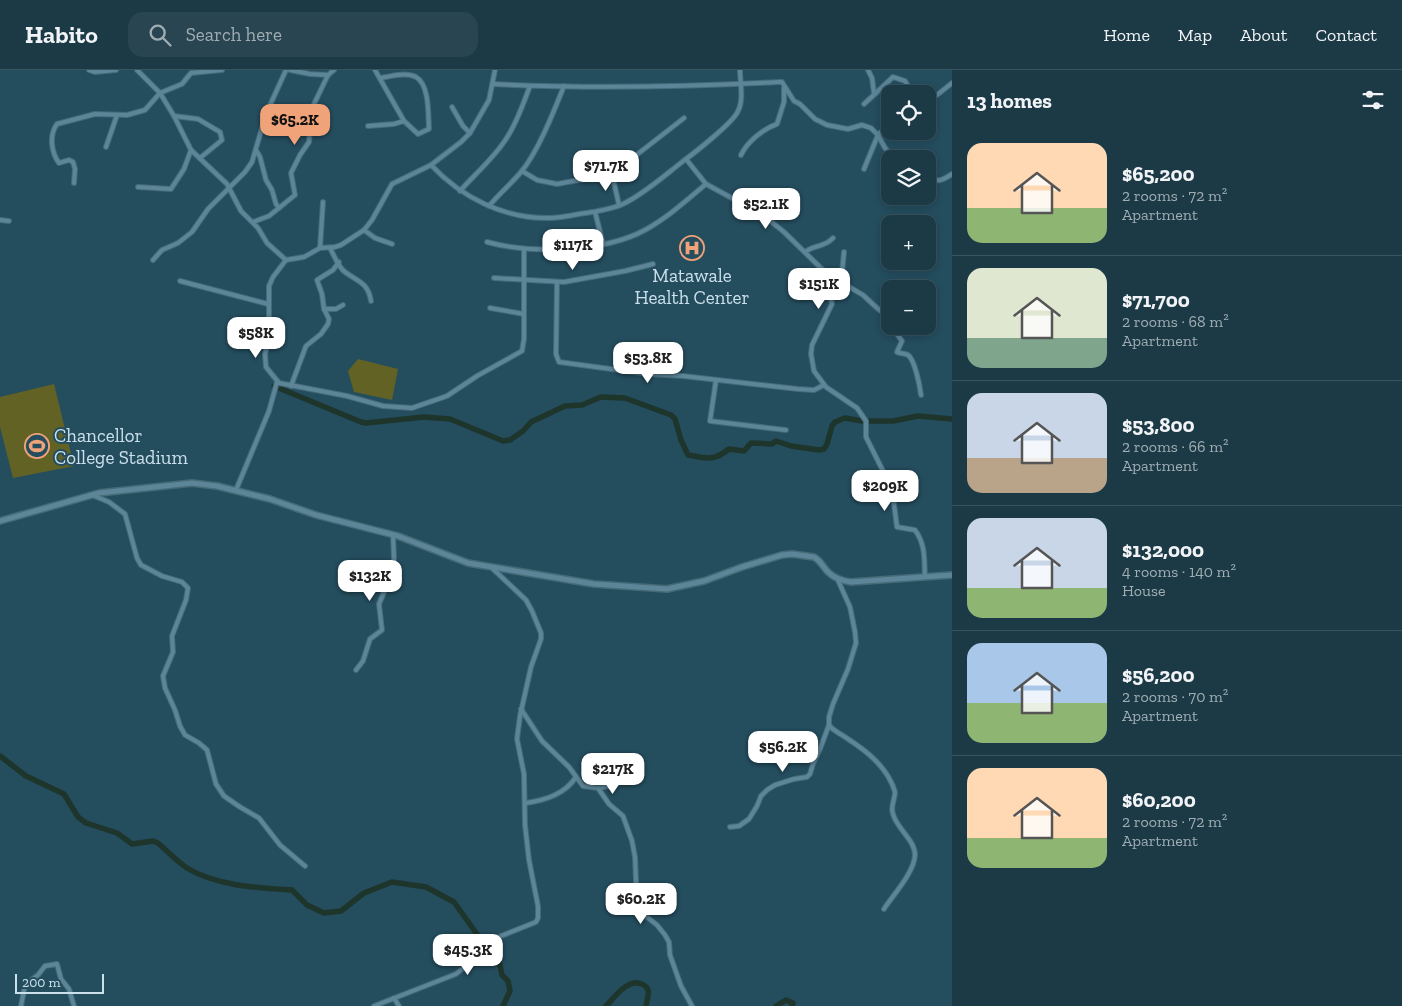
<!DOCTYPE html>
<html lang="en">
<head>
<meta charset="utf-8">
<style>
  body { margin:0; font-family:"Zilla Slab",serif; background:#284551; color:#f1f3f6; height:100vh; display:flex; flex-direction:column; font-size:19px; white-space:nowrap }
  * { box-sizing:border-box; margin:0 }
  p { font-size:16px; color:#a0adb3 }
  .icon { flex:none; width:28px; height:28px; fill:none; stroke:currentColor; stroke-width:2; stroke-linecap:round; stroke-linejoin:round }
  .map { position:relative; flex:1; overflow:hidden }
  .side { display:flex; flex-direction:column; background:#1b3a46; width:450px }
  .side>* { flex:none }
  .tools { position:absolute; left:881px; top:15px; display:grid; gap:10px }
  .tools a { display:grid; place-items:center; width:55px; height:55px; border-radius:10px; background:#1b3a46; box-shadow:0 2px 8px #0003,0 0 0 1px #39545f; font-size:25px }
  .scale { position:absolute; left:15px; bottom:12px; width:89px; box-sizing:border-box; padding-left:5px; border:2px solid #cbe0eb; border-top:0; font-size:14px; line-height:18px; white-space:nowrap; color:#cbe0eb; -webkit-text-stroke:4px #244d5e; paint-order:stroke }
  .price { position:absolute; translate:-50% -42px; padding:0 11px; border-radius:10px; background:#fff; color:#222; font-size:16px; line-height:32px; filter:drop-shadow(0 1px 2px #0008) }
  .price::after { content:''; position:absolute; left:50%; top:30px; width:15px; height:11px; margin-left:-8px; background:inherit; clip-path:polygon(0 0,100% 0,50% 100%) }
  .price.on { background:#f0a279; color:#111 }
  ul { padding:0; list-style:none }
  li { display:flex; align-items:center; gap:15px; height:125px; padding:0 15px }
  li+li { border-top:1px solid #39545f }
  li span { display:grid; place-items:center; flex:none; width:140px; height:100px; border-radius:15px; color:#555 }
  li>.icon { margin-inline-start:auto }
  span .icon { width:60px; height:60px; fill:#fffc; stroke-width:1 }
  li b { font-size:21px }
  h2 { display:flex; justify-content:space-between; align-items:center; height:60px; padding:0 15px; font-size:21px }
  header { display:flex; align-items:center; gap:30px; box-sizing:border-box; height:70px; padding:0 25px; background:#1b3a46; border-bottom:1px solid #39545f }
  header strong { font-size:24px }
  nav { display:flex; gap:28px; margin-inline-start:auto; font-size:18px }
  .search { width:350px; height:45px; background:#284551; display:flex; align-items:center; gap:12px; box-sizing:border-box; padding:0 18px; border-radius:15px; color:#a0adb3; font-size:19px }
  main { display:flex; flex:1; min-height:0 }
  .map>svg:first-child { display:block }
  .green { fill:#636225 }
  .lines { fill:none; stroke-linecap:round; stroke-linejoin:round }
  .river { stroke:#1e352c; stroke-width:5.5 }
  .street-casing { stroke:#456a78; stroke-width:6 }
  .secondary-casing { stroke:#456a78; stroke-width:8 }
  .street { stroke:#5c8598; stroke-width:4 }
  .secondary { stroke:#5c8598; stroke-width:5 }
  .labels { text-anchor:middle; stroke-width:4; stroke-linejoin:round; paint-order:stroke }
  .poi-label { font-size:19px; fill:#cbe0eb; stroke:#244d5e }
</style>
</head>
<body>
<header>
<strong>Habito</strong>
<div class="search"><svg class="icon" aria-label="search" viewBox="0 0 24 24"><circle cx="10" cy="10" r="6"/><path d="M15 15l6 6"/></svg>Search here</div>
<nav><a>Home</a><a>Map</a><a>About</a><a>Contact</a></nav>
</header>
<main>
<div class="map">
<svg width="952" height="936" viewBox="0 0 952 936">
  <rect width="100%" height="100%" fill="#244d5e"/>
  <g class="green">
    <path d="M358,289l40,10 -6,31 -38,-8 -6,-21z"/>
    <path d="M54,314l20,82 -61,12 -13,-51v-30z"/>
  </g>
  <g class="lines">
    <g class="river">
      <path d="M274,316l87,36 5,1 58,-6 26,2 53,22 7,-1 13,-9 8,-9 34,-16 17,-1 19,-8 24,1 46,17 4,4 6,21 7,15c18,3 25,7 41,-6l15,2 7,-8 21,1 4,-3 15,5 28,4 5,-1 3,-5 5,-18 3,-4 10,-4 17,3h31l25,-5 34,3"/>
      <path d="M0,686l26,20 38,18 14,23 8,6 31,10 15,11 21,-3 5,2c9,8 19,18 29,25 29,18 72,20 105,22l15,15 17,8 17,-2 23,-18 28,-11 34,5 28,15 35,49 7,4 3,6 3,14 6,6 2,10 -7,15"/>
      <path d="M606,936c9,-9 23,-30 38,-21 8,5 3,13 2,21"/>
      <path d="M776,936l10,-6 7,3 -1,3"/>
    </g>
    <defs>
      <g id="street">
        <path d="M89,0l6,2 21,-2"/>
        <path d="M137,0l23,23 14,23 17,34 36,34 14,27 17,17 9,15 19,17 18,-3 16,-9 15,-1 6,-2 23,-15 8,-10 20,-36 39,-19 30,-23 9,-9 19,-33 6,-30"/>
        <path d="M290,0l20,4 18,1"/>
        <path d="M375,0l29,51 14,13 11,-5c-1,-13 1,-44 -13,-52 -10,-5 -25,-1 -35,1"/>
        <path d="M868,0l4,8 2,15h2l17,-16 12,4 8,13"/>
        <path d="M494,14c94,5 190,3 285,-2h3l12,19 6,3 15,15 12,6 21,4 14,-4 9,3 7,7 12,-12"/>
        <path d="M928,28l9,-3 15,-12"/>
        <path d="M864,34l12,-11"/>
        <path d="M452,37l11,19 7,7"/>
        <path d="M174,46l24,3 22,13 2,8 -22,18"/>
        <path d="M368,56l26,-2 10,-3"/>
        <path d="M878,65l7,13 10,11"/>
        <path d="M106,77l11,-32"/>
        <path d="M256,80l4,7 6,23 6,10 4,14 3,4"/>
        <path d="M741,85c6,-13 22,-26 36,-31l7,-22v-14"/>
        <path d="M431,95c30,32 73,54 118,53 10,0 20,-2 30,-4 14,-2 31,-4 44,-10 21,-10 41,-28 59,-42 11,-8 52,-40 56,-51 6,-11 2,-29 2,-41"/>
        <path d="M864,99l14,-34"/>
        <path d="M522,101l15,9 20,4 55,-10 72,-56"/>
        <path d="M612,104l7,31"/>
        <path d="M928,107c10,6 15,3 24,-3"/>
        <path d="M74,113l1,-14 -2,-7 -4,-2 -10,3c-8,-11 -10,-28 -2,-39l38,-10 32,1 18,-5 15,-17 22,-9 9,-11 31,-3"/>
        <path d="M706,114l57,31 21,17 43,42 36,21 14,13 13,10"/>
        <path d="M138,117l33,2 13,-20 7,-19"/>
        <path d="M460,121c15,-17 34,-33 46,-52 11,-16 17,-35 24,-53"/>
        <path d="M489,136c10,-12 22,-22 32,-34 17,-20 33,-61 43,-86"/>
        <path d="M595,142l8,31"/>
        <path d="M0,150l9,1"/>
        <path d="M253,152l16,-6 26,-21 -4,-22 9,-18 9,-13 2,-28 3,-10 14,-29 6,-5"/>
        <path d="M364,160l11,8 17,6"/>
        <path d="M487,172c44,12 118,10 158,-12 22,-12 42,-30 61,-46l-20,-25"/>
        <path d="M320,178l3,-46"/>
        <path d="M330,178c4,7 8,19 15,24 13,10 23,10 26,29"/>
        <path d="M805,182c10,-8 19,-4 28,-14"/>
        <path d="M153,190l9,-10 16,-7 14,-11 16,-23 37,-37 7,-10 14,-48 20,-44"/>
        <path d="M286,190l-13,17 -4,9v52l-4,16 1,13 13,16 68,13 36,10 29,2 35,-12 30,-20 45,-25 2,-12v-90"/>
        <path d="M339,192l-6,8 -16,10 5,14 2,15h12l7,-4"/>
        <path d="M827,204l5,30 -20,41 -1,9 3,17 12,16 31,21 9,13v16l26,52 5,38 18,3c11,15 9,30 10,47"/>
        <path d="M494,208l70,4 61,-11 28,-7"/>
        <path d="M838,209l4,-6 2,-21"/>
        <path d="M180,211l88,23"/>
        <path d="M557,212l-1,72 3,8 89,12 35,2 115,13 16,1 10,-5"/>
        <path d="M490,238l34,6"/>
        <path d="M896,256l1,8 5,7 -5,11c3,2 8,1 11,3 7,5 12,32 13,40"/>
        <path d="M716,310l-6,41 76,9"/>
        <path d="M291,316l15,-40 15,-12 7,-10 1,-5 -5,-10"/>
        <path d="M236,420l33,-79 8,-29"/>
        <path d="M92,425l17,7 16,12 12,44 4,7 21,11 20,6 6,6 -2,12 -14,36 1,16 -10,24 2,12 10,22 5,16 5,9 14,8 8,7 9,34 8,12 16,11 19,11 21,27 25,21"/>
        <path d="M356,600l7,-9 7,-22 12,-9 -3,-26 8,-19 7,-26 -1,-24"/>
        <path d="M521,639l21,32 27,26 14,19 15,2 11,16 14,12 9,25 3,16 2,47 6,10 14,11 8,10 4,7 1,13 11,31 11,20"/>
        <path d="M829,655c5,7 13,9 19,14 20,13 40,29 47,53 0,8 -5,14 -2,22 4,15 22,26 22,41 -1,18 -22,40 -31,54"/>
        <path d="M598,718l16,-3 6,-3"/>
        <path d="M526,733c20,-3 39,-9 50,-26"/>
        <path d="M730,757l9,-1 10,-7 8,-13 4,-10 6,-6 8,-5 19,-6 13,-2 3,-3 3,-10 7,-15 9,-24v-8l4,-13 15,-35 8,-26 -1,-11 -5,-25 -13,-29"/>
        <path d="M394,928l5,8"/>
        <path d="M21,936l4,-21 13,-10 7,-9 12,-2 4,15 8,10 5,17"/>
        <path d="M374,936l82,-32 20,-16 5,-14 55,-22 2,-4v-12l-9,-46 -4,-35 -1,-51 -7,-35 3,-23 11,-49 10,-28v-6l-9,-22 -6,-11 -34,-32"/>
      </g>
      <path id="secondary" d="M0,451l99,-28 93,-10 25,3 53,13 46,16 82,21 70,27 126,21 73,5 37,-8 38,-14 40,-12 10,-1 22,3c7,4 9,10 14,15 6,6 15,9 23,10l101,-7"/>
    </defs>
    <use href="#street" class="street-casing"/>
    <use href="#secondary" class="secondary-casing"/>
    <use href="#street" class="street"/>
    <use href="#secondary" class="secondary"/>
  </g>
  <defs>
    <symbol id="hospital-ring" viewBox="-11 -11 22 22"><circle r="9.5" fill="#244d5e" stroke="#f0a279" stroke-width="1.5"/><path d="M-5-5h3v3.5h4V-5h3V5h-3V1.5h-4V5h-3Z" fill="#f0a279"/></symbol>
    <symbol id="stadium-ring" viewBox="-11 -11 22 22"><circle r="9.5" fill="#244d5e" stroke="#f0a279" stroke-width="1.5"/><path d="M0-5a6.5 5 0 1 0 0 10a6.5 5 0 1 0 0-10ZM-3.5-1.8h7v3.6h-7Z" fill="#f0a279"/></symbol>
  </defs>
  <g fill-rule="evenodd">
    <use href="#hospital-ring" x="678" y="164" width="28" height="28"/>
    <use href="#stadium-ring" x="23" y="362" width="28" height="28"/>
  </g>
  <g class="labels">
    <g class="poi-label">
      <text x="692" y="212">Matawale<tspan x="692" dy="22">Health Center</tspan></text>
      <text x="54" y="372" text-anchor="start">Chancellor<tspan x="54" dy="22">College Stadium</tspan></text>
    </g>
  </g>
</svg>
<div class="tools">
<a><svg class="icon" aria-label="locate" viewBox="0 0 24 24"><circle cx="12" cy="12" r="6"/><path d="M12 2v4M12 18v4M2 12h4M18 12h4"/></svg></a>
<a><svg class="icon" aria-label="layers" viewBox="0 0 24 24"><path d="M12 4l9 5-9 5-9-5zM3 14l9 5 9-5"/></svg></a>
<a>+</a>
<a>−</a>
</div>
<div class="scale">200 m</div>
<b class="price on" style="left:295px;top:76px">$65.2K</b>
<b class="price" style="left:606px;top:122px">$71.7K</b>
<b class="price" style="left:766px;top:160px">$52.1K</b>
<b class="price" style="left:573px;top:201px">$117K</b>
<b class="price" style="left:819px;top:240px">$151K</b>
<b class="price" style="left:256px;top:289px">$58K</b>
<b class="price" style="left:648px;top:314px">$53.8K</b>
<b class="price" style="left:885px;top:442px">$209K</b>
<b class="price" style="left:370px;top:532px">$132K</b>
<b class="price" style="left:783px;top:703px">$56.2K</b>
<b class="price" style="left:613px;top:725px">$217K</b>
<b class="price" style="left:641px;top:855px">$60.2K</b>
<b class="price" style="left:468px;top:906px">$45.3K</b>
</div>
<section class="side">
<h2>13 homes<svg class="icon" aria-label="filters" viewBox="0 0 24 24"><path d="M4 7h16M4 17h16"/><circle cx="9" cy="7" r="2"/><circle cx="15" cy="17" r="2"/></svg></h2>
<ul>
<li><span style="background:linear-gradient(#ffd9b3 65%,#8fb573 0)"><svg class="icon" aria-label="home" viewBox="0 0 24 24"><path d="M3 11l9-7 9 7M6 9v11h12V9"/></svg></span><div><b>$65,200</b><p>2 rooms · 72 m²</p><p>Apartment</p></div></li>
<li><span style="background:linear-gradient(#dfe7d0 70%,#7fa58c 0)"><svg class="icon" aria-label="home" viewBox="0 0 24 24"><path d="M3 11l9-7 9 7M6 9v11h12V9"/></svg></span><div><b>$71,700</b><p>2 rooms · 68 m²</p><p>Apartment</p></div></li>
<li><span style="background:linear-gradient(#c9d6e8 65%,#b9a48a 0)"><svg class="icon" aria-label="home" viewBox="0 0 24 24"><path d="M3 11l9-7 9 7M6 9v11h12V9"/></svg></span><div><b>$53,800</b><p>2 rooms · 66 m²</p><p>Apartment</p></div></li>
<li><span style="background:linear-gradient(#c9d6e8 70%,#8fb573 0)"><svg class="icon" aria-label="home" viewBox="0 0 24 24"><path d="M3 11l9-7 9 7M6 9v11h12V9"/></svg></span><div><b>$132,000</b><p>4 rooms · 140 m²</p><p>House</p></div></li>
<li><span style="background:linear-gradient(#a9c7e8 60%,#8fb573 0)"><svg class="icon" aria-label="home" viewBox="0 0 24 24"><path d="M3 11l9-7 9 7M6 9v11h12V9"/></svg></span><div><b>$56,200</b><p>2 rooms · 70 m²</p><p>Apartment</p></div></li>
<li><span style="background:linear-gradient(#ffd9b3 70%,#8fb573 0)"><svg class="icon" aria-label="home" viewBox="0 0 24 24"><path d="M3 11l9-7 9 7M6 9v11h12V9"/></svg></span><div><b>$60,200</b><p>2 rooms · 72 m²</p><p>Apartment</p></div></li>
</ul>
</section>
</main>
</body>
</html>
